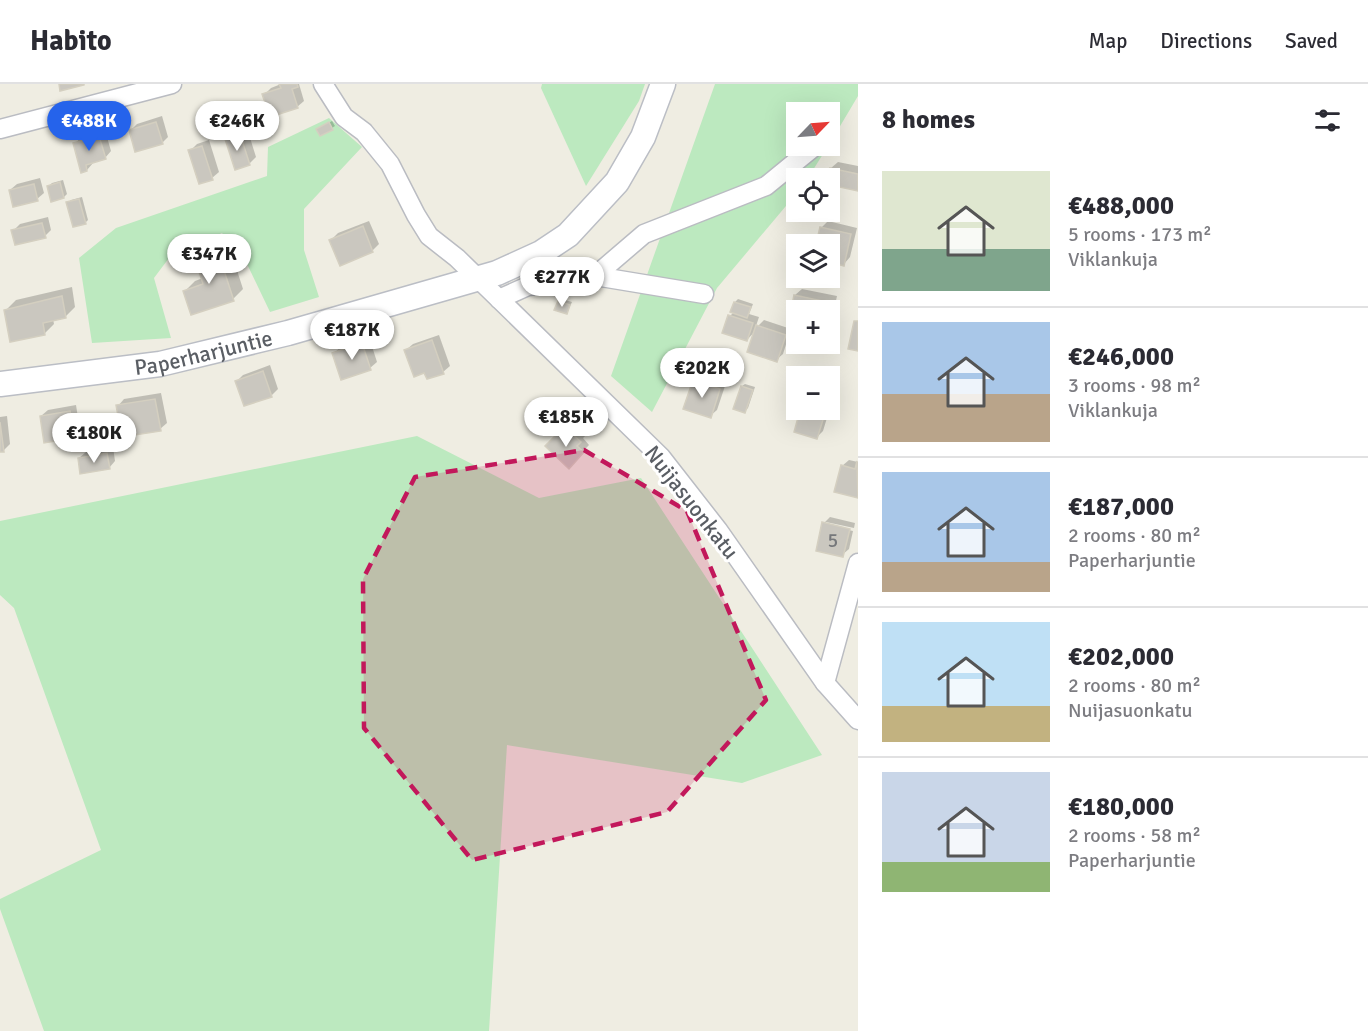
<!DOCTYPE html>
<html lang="en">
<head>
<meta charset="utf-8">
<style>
  body { margin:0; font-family:Signika,sans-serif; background:#f7f7f7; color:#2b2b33; height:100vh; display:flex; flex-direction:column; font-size:22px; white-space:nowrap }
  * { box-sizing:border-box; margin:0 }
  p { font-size:20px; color:#7c7c81 }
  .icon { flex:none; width:33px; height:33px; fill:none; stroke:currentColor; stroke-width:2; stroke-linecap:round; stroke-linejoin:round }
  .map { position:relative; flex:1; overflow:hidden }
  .panel { display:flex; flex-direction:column; background:#fff; width:510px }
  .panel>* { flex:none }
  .needle { width:39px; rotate:65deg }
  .controls { position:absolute; left:786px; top:18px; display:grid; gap:12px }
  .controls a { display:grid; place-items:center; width:54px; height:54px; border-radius:0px; background:#fff; box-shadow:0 6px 24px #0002; font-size:30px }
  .price { position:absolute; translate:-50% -51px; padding:0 14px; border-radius:21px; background:#fff; color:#222; font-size:20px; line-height:39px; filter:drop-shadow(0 2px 3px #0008) }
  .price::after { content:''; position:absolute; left:50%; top:36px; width:18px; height:14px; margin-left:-9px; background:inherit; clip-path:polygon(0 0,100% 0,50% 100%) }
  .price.on { background:#2563eb; color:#fff }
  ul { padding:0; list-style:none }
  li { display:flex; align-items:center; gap:18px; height:150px; padding:0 24px }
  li+li { border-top:2px solid #e1e1e2 }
  li span { display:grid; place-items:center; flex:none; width:168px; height:120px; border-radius:0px; color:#555 }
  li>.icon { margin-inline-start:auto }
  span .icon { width:72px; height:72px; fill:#fffc; stroke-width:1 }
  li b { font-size:26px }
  h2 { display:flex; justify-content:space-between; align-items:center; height:72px; padding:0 24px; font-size:26px }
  header { display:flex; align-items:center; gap:36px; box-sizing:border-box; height:84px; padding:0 30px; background:#fff; border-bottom:2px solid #e1e1e2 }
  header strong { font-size:28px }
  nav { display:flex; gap:33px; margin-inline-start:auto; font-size:21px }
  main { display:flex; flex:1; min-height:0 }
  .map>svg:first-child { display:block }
  .green { fill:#bce9bf }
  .shadow { fill:#0003 }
  .building { fill:#cac7bf; stroke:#d4cfc0; stroke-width:1.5 }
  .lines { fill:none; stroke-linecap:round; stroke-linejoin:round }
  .street-casing { stroke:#babcc2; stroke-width:21 }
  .secondary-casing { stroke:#bbbec5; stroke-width:27 }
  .street { stroke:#fff; stroke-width:18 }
  .secondary { stroke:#fff; stroke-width:24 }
  .marked { fill:#c2185b; fill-opacity:0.2; stroke:#c2185b; stroke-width:4.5; stroke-dasharray:12 8; stroke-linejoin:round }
  .labels { text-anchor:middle; stroke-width:6; stroke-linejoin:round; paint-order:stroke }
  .number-label { font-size:20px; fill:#76787b }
  .street-label { font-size:22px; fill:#5a5e64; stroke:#fff }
</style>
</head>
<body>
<header>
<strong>Habito</strong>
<nav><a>Map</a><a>Directions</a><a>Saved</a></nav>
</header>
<main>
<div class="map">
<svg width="858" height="947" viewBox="0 0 858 947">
  <rect width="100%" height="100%" fill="#efede2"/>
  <g class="green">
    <path d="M542,0h103l-6,17 -53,85 -45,-98z"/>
    <path d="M715,0h143v12l-28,47v-31h-34v34h32l-20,32h-12v16l-79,94 -65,124 -41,-36z"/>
    <path d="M329,34l33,29 -58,62v41l15,47 -49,15 -22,-46 -26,-33 -53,25 -15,20 17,60 -79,5 -13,-85 37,-30 151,-52 1,-29z"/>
    <path d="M417,352l122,62 102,-20 181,277 -80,28 -235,-38 -18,286h-445l-44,-122v-10l101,-49 -87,-242 -14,-13v-74z"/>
  </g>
  <g class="shadow">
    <path d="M281,0h18l5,17 -7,6 -33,-12 7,-7z"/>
    <path d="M162,32l6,21 -6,6 -31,-13 6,-6z"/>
    <path d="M332,37l3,5 -3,2 -11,-1z"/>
    <path d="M247,44l9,29 -6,6 -14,5 -9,-29 6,-6z"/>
    <path d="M105,46l6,21 -6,7 -12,3v2l-6,7 -12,-26 6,-7z"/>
    <path d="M209,56l10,32 -7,6 -22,-27 7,-7z"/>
    <path d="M838,78l20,4v24l-28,-6 1,-16z"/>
    <path d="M40,94l4,15 -7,6 -27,-9 7,-6z"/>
    <path d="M63,96l4,14 -3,3 -12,3 -3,-14 3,-3z"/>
    <path d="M82,113l6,23 -3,3 -17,-20 3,-3z"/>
    <path d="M48,133l3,13 -6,6 -32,-5 7,-7z"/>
    <path d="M369,137l10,23 -7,7 -41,-11 7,-7z"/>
    <path d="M828,137l29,7 -7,29 -6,7 -14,-3v-17h-13l4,-16z"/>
    <path d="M227,155l16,50 -10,10 -48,-8 10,-10 8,-3 -7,-22 10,-10z"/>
    <path d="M72,203l3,20 -10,10 -12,2 1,5 -10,10 -38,-24 10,-10z"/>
    <path d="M802,205l35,7 -3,14 -4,5v-5l-38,-1 3,-14z"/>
    <path d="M562,215l10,3 -5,11 -8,-12z"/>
    <path d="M738,215l15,5 -4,10 10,3 -4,12 9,-9 27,9 -8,25 -7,6 -20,-30 -9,10 -17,-24 4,-4 1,-10z"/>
    <path d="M439,251l11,31 -7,6 -18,-1 -19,-21 7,-6z"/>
    <path d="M369,253l8,25 -7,6 -36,-14 6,-7z"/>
    <path d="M270,281l8,24 -7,7 -34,-15 6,-6z"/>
    <path d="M701,291l25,8 -9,27 -7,6 -16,-35z"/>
    <path d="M745,300l10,3 -7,21 -3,3 -3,-25z"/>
    <path d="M161,309l6,30 -7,6 -42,-23 6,-7z"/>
    <path d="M830,313l3,1 -10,33 -6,6 -16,-22 5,-5h24z"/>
    <path d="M76,321l4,25 -6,6 -33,-20 7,-6z"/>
    <path d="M7,332l3,28 -6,6 -4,1v-34z"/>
    <path d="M568,340l5,5 4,-3 9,9 -3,3 6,7 -20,21 -22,-20z"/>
    <path d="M113,363l2,14 -6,7 -30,-10 7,-6z"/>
    <path d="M849,376l9,2v34l-22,-5 6,-25z"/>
    <path d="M830,433l25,6 -1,5 -28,-6v3l27,6 -4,18 -7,6 -18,-32z"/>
  </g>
  <g class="building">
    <path d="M59,0h25v1l-24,6z"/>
    <path d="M279,0h18l1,3 -6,2 6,19 -28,9 -8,-23 19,-6z"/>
    <path d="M156,38l7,22 -28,8 -6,-22z"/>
    <path d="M329,38l4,8 -13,6 -4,-7z"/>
    <path d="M240,50l10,31 -15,5 -10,-31z"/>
    <path d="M99,52l7,23 -20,6 1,6 -6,2 -8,-30z"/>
    <path d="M202,62l11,34 -14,4 -11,-34z"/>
    <path d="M830,84l28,6v17l-28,-6v-7h-2z"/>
    <path d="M60,98l4,16 -13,4 -4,-16z"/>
    <path d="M34,100l4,17 -25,6 -4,-17z"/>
    <path d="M79,115l7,25 -13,3 -7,-25z"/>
    <path d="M42,139l4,15 -31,7 -4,-15z"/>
    <path d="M363,142l10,26 -33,14 -11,-26z"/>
    <path d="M820,143l31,7 -7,32 -14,-4v-18h-14z"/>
    <path d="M217,165l17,52 -43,14 -8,-24 20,-7 -9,-28z"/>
    <path d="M794,211l38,8 -2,10v-3h-39z"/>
    <path d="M62,212l4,22 -23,5 2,12 -35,7 -6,-32z"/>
    <path d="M558,217l12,4 -3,9 -13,-4z"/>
    <path d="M734,218l17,5 -4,11 -17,-6z"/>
    <path d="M728,231l25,8 -6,18 -25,-8z"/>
    <path d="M854,237h4v30l-10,-2z"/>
    <path d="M756,241l30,10 -9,27 -30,-10z"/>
    <path d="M432,256l12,34 -17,5 -3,-6 -10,4 -10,-27z"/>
    <path d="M362,259l9,27 -30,10 -9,-27z"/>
    <path d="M263,287l9,26 -28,9 -9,-25z"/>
    <path d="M693,296l27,9 -9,29 -28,-9z"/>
    <path d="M741,302l12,4 -8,23 -12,-4z"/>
    <path d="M155,315l6,32 -39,6 -6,-32z"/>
    <path d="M807,326h19l-9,29 -23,-7 5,-18 12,4 2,-7z"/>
    <path d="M70,327l5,27 -31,5 -4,-27z"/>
    <path d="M0,338l4,30h-4z"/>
    <path d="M561,346l5,5 3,-4 12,11 -4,4 7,6 -15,17 -24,-23z"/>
    <path d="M107,369l3,16 -30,5 -2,-16z"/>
    <path d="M857,377l1,37 -24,-6 7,-27 14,4z"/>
    <path d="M822,438l28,7 -7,28 -27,-6z"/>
  </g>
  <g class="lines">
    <defs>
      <g id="street">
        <path d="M323,0l21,33 20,15 26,32 26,51 13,21 28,22 204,199 57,73 107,153 33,37"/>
        <path d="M0,45l172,-45"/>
        <path d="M595,192l49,-42 122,-48 49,-40"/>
        <path d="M499,215l29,-13 67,-10 109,18"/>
        <path d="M825,599l33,-120"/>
      </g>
      <g id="secondary">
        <path id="s1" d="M0,300l160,-20 128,-31 209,-60 44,-20 27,-18 49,-53 26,-45 20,-53"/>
      </g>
    </defs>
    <use href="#street" class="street-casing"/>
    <use href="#secondary" class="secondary-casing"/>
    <use href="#street" class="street"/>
    <use href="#secondary" class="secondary"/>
  </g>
  <path class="marked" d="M584,366l103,61 79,189 -99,112 -195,48 -108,-132 -1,-149 52,-102z"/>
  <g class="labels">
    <g class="number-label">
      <text x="833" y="463">5</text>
    </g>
    <g class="street-label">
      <text dy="8" stroke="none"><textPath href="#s1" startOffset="206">Paperharjuntie</textPath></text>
      <text transform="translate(692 418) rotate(52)" y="8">Nuijasuonkatu</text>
    </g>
  </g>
</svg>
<div class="controls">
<a><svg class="needle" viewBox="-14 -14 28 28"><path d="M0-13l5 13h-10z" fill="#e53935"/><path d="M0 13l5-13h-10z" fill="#7c7c81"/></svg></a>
<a><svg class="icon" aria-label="locate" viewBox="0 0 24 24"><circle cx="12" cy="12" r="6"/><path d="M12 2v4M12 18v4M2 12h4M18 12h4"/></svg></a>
<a><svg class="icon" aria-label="layers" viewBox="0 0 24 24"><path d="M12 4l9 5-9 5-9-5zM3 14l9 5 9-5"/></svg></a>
<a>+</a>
<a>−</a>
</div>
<b class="price on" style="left:89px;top:68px">€488K</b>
<b class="price" style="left:237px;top:68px">€246K</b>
<b class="price" style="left:209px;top:201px">€347K</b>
<b class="price" style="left:562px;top:224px">€277K</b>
<b class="price" style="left:352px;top:277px">€187K</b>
<b class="price" style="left:702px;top:315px">€202K</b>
<b class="price" style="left:566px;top:364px">€185K</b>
<b class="price" style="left:94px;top:380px">€180K</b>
</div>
<section class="panel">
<h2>8 homes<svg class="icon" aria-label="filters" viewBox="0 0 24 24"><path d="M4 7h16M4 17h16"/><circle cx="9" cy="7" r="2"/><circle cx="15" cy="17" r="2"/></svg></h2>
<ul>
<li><span style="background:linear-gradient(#dfe7d0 65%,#7fa58c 0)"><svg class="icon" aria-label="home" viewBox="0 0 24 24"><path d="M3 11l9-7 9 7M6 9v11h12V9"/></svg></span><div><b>€488,000</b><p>5 rooms · 173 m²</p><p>Viklankuja</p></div></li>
<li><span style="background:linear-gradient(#a9c7e8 60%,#b9a48a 0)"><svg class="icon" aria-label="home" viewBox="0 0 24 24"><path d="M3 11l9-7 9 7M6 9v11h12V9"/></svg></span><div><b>€246,000</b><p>3 rooms · 98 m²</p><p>Viklankuja</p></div></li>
<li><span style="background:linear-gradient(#a9c7e8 75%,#b9a48a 0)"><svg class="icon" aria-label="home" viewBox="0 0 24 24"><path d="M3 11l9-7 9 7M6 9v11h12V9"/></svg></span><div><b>€187,000</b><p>2 rooms · 80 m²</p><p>Paperharjuntie</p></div></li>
<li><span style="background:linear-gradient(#bfe0f5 70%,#c2b280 0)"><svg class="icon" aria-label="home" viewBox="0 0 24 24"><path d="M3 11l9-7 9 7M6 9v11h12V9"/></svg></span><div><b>€202,000</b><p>2 rooms · 80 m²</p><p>Nuijasuonkatu</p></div></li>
<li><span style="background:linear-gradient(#c9d6e8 75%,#8fb573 0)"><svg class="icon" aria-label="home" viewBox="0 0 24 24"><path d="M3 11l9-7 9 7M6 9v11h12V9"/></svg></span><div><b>€180,000</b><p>2 rooms · 58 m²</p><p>Paperharjuntie</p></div></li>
</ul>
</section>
</main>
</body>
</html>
